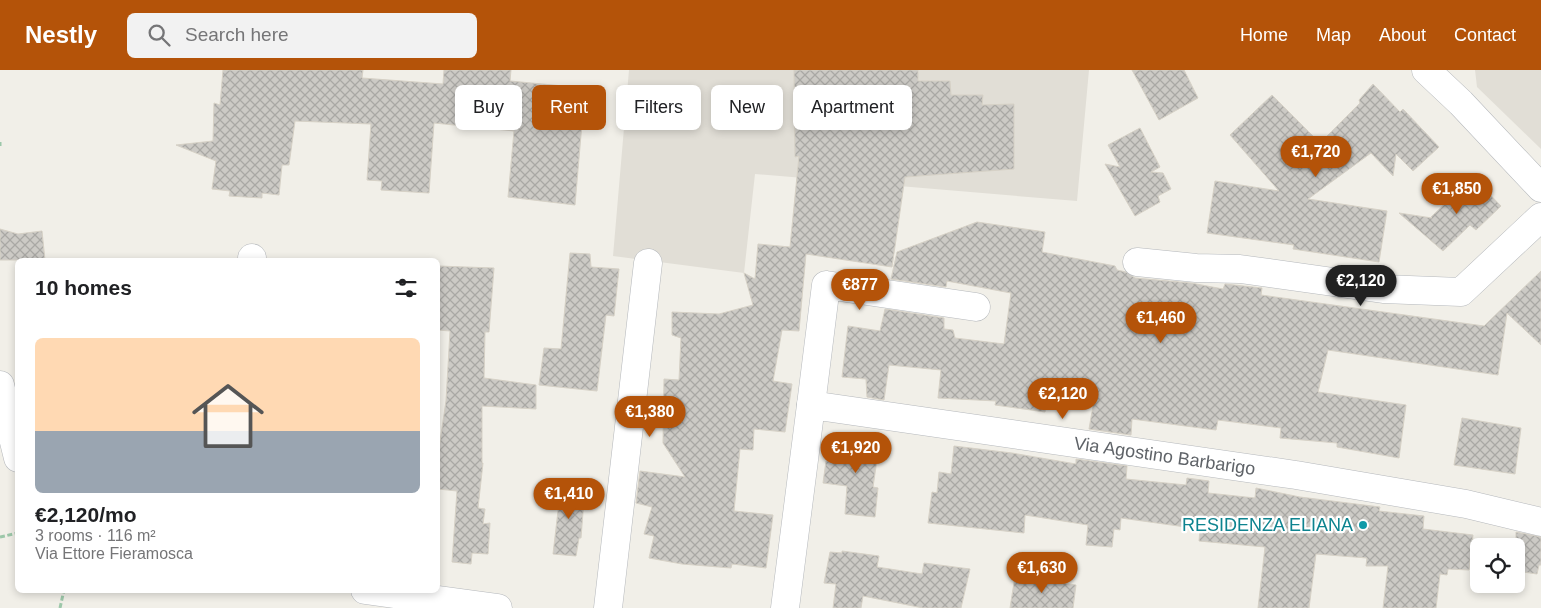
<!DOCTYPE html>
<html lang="en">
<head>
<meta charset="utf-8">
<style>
  body { margin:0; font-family:Arial,sans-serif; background:#f2f2f2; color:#202124; height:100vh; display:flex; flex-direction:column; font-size:19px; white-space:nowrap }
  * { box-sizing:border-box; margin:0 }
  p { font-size:16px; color:#757577 }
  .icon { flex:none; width:28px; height:28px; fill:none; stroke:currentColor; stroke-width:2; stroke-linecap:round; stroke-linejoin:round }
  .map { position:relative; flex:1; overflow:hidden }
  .drawer { position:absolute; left:15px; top:188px; width:425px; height:335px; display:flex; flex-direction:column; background:#fff; border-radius:8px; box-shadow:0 2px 8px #0003 }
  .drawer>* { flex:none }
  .guide { position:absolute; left:455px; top:15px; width:475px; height:45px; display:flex; gap:10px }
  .buttons { position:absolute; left:1470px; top:468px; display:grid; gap:10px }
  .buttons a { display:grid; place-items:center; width:55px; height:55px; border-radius:8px; background:#fff; box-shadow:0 2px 8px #0003; font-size:25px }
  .price { position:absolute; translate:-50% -42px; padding:0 11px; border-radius:18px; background:#b45309; color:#fff; font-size:16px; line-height:32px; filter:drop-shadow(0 1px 2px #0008) }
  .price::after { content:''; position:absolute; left:50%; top:30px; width:15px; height:11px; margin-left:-8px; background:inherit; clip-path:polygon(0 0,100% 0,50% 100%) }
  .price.on { background:#222; color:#fff }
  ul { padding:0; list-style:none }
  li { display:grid; align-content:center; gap:10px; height:265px; padding:0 20px }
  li+li { border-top:1px solid #e0e0e0 }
  li span { display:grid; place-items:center; height:155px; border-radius:8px; color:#555 }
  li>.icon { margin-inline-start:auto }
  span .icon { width:90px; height:90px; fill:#fffc; stroke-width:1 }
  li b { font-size:21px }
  h2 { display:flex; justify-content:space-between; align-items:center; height:60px; padding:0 20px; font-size:21px }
  .tag { padding:0 18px; border-radius:8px; background:#fff; box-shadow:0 2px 8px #0003; font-size:18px; line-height:45px }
  .tag.on { background:#b45309; color:#fff }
  header { display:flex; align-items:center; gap:30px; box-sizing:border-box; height:70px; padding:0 25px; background:#b45309; color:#fff }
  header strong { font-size:24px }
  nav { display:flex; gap:28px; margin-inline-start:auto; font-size:18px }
  .search { width:350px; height:45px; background:#f2f2f2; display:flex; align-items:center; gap:12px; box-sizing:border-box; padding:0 18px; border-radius:8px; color:#757577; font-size:19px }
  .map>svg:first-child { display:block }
  .education { fill:#e1ded6 }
  .building { fill:url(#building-cross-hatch); stroke:#d6d1c6 }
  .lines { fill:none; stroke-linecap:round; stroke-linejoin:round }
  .minor-casing { stroke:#b5b8bc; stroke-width:29 }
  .tertiary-casing { stroke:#b5b8bc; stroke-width:29 }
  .path { stroke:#9cc7a9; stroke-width:3; stroke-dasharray:5 2.5; stroke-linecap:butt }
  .minor { stroke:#fff; stroke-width:28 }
  .tertiary { stroke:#fff; stroke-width:28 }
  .culture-dot { fill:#0f9aa8; stroke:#fff; stroke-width:2 }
  .labels { text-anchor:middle; stroke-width:4.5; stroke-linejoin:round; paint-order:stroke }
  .street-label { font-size:18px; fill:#5f6368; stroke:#fff }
  .culture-label { font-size:18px; fill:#0d838f; stroke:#fff; text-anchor:end }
</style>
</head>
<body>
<header>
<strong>Nestly</strong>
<div class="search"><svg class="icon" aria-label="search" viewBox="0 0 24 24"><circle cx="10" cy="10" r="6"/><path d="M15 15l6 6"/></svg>Search here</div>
<nav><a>Home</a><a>Map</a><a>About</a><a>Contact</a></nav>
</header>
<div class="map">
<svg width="1541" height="538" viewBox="0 0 1541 538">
  <defs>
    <pattern id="building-cross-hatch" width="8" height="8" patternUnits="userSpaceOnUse" patternTransform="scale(1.25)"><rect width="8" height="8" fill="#cccac5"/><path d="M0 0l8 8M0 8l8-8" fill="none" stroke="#a9a8a4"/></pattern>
  </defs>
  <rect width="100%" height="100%" fill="#f1efe8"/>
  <g class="education">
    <path d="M629,0h460l-12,131 -322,-27 -11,99 -131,-17z"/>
    <path d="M1475,0h66v79l-64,-62z"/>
  </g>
  <g class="building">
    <path d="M223,0h140l-1,8 81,6 1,-14h67l-1,11 75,7 -10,117 -67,-8 6,-66 -80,-8 -5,70 -48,-3 1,-9 -15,-1 4,-56 -76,-3 -6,44h-7l-3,30 -17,-2v5l-33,-2 1,-5 -18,-2 4,-28 -40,-16 37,-4 1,-38 6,2z"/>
    <path d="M794,0h124v11h32l1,14h32l-1,10 32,-1v65l-109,8 -13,90 -86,-13 -7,77 -17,-1 -9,51 19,3 -7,48 -31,-3 -1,21 -13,-1 -6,62 39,4 -7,53 -34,-4 -1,4 -49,-4 -33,-6 5,-22 -10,-2 8,-27 -16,-4 4,-32 45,6 -22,-34 1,-64 15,1 2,-42 -9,-3v-23l47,2 34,-9 -9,-32 11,6 3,-35 32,3 9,-91 -4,1z"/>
    <path d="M1132,0h52l14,28 -39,22z"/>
    <path d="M1373,14l27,28 3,-3 36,38 -26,24 -17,-17 -3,22 -22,-23 -63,46 79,12 -8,51 -86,-13 1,-4 -87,-12 8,-52 64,10 -49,-56 42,-40 48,48 40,-40 -1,-3z"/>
    <path d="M1140,58l20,39 -9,5 12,1 8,16 -13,7 2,6 -25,14 -30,-52 15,3 -12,-22z"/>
    <path d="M1473,107l28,29 -25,24 -6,-5 -27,26 -44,-38 33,5 -1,-1z"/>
    <path d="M977,152l68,10 -3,20 73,14 2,4 9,2 9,6 56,5 32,6 2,-5 37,4 -1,7 223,31 57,-55v74l-34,-32 -9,62 -170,-25 -10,42 88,13 -7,53 -62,-11v-4l-57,-5 1,-10 -63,-8 -2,10 -84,-11 -1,16 -42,-6 4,-23 -46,-8 -2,14 -50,-7 1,-4 -58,-3 3,-28 -52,-5 -5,35 -17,-3 -1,-18 -24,-2 6,-51 32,5 5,-22 59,9v11l9,1 2,8 49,6 7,-51 -64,-12 -1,6 -55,-8 6,-27z"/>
    <path d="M0,159l18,5 24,-3 3,29h-45z"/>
    <path d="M570,183l20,1 1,13 28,2 -5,47 -8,-1 -9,76 -58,-6 5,-37 17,1z"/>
    <path d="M438,196l56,2 -5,64h-4l-1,46 52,7v24l-54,-3v57h1l-5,45 7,1 -2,15 7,-1 -2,31 -16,-1 -1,11 -19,-2 5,-71 -19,-2v-34l8,-54 4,-70 -12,-1z"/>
    <path d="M1462,348l59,10 -6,46 -61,-9z"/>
    <path d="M843,363l37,6 -7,48 5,1 -3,29 -30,-3 2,-28 -24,-3 3,-22 14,1z"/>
    <path d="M954,376l58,7 64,11v-5l51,7 -1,13 60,6 1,-7 22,3 -1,12 47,5 1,-10 44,9 80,10 -1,4 45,5 -1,13 50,6 -4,35 -21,-1 -1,6 -7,-1 -4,34h-53l5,-42h-22l1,-8 -51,-4 -7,54h-51l7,-61 -66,-6 1,-12 -79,-11 -1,12 -6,-1 -2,18 -26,-2 2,-20 -63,-10 -1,18 -96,-10 4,-31 5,1 2,-21 12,2z"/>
    <path d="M561,415l24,2 -4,51h-2l-3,18 -23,-2z"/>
    <path d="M1516,462l25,5v28h-2l-2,9 -21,-3z"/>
    <path d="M842,481l37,5 -2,11 45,7 2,-11 46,6 -9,39h-38l-60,-12 -2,12h-28l3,-24 -12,-1 6,-31 12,1z"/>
    <path d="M1015,506l61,9 -3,23h-63z"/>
  </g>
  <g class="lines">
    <defs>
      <g id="minor">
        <path d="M252,190v-2"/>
        <path d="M1137,192l59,6 44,1 143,20 78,3 80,-75"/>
        <path d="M0,315l18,73"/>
        <path d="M811,335l15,-120 150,22"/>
        <path d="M365,520l133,18"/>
        <path d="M608,538l40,-345"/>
        <path id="s1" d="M785,538l26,-203 485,70 170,29 75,18"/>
      </g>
      <path id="tertiary" d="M1426,0l35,33 80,85"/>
    </defs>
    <use href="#minor" class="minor-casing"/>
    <use href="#tertiary" class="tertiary-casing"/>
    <g class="path">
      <path d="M0,72v4"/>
      <path d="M0,467l18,-4"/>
      <path d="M60,538l4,-18"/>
    </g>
    <use href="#minor" class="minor"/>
    <use href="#tertiary" class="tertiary"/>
  </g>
  <circle class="culture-dot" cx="1363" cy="455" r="5"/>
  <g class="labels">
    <g class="street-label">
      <text dy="6" stroke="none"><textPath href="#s1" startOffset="562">Via Agostino Barbarigo</textPath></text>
    </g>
    <g class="culture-label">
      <text x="1353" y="461">RESIDENZA ELIANA</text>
    </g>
  </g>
</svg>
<div class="buttons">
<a><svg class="icon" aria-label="locate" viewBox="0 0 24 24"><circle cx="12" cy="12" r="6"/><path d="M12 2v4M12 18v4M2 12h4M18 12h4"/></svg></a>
</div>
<b class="price" style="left:1316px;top:108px">€1,720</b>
<b class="price" style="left:1457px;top:145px">€1,850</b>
<b class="price on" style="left:1361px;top:237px">€2,120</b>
<b class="price" style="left:860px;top:241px">€877</b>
<b class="price" style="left:1161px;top:274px">€1,460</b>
<b class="price" style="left:1063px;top:350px">€2,120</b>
<b class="price" style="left:650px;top:368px">€1,380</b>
<b class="price" style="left:856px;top:404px">€1,920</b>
<b class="price" style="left:569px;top:450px">€1,410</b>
<b class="price" style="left:1042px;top:524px">€1,630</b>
<div class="guide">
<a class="tag">Buy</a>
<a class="tag on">Rent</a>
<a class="tag">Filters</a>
<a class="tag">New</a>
<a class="tag">Apartment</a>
</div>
<section class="drawer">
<h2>10 homes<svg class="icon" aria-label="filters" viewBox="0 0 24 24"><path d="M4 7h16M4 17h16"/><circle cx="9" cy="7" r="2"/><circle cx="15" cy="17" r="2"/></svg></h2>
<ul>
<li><span style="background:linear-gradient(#ffd9b3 60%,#9aa5b1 0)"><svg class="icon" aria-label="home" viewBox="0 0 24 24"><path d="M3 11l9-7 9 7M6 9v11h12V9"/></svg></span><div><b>€2,120/mo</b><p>3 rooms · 116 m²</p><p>Via Ettore Fieramosca</p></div></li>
</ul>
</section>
</div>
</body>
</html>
